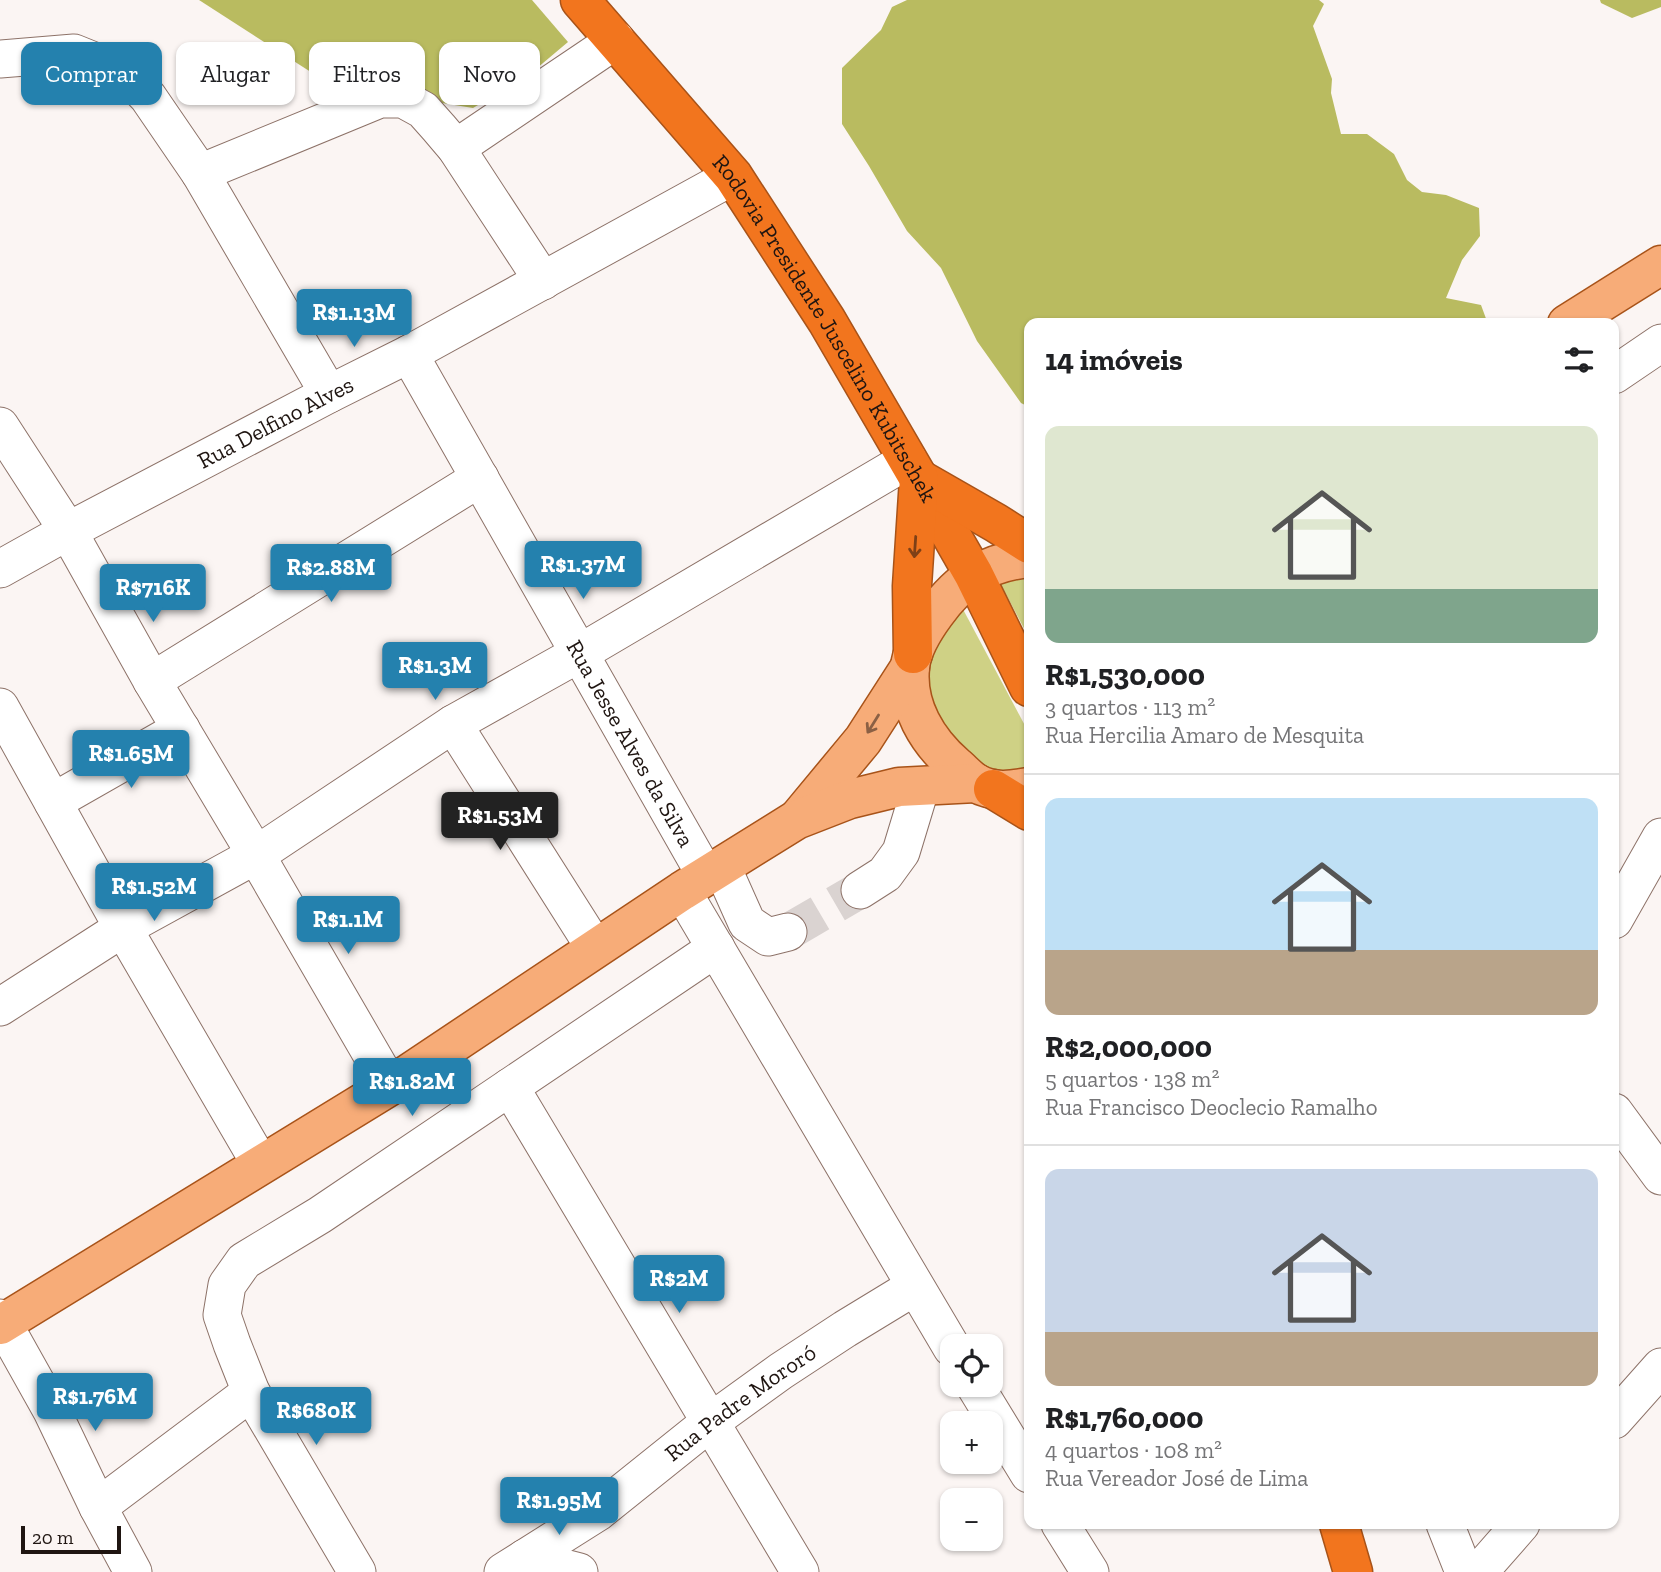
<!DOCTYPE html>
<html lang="pt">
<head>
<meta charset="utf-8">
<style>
  body { margin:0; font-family:"Zilla Slab",serif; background:#f2f2f2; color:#202124; height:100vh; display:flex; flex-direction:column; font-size:26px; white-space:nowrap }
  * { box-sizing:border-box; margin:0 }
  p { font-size:23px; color:#757577 }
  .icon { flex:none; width:38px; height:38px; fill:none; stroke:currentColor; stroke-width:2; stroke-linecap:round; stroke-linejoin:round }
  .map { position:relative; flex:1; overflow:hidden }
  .details { position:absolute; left:1024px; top:318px; width:595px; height:1211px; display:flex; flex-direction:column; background:#fff; border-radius:14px; box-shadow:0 2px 5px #0004 }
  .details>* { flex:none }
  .banner { position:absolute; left:21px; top:42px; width:665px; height:63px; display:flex; gap:14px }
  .tools { position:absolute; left:940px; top:1334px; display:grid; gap:14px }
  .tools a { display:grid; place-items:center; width:63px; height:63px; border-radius:14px; background:#fff; box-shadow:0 2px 5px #0004; font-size:35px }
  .scale { position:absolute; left:21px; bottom:18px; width:100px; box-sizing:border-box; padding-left:7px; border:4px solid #1f1511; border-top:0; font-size:19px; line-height:24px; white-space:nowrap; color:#1f1511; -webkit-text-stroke:5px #fbf5f3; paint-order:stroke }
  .price { position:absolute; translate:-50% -60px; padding:0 16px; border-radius:7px; background:#2481ae; color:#fff; font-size:23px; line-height:46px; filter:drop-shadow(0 2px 4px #0008) }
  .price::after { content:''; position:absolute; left:50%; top:42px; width:21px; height:16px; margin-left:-10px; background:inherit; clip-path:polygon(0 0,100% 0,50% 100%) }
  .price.current { background:#222; color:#fff }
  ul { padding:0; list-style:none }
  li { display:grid; align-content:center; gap:14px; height:371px; padding:0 21px }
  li+li { border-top:2px solid #e0e0e0 }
  li span { display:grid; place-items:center; height:217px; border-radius:14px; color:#555 }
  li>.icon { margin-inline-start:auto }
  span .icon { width:126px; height:126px; fill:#fffc; stroke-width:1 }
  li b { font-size:30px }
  h2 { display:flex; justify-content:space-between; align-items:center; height:84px; padding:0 21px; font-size:30px }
  .chip { padding:0 24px; border-radius:14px; background:#fff; box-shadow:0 2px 5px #0004; font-size:24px; line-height:63px }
  .chip.current { background:#2481ae; color:#fff }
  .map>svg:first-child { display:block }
  .green { fill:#cfd185 }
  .forest { fill:#b9bb60 }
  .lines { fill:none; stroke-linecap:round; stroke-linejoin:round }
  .minor-tunnel { stroke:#dad3d1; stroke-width:37; stroke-dasharray:37 18; stroke-linecap:butt }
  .minor-casing { stroke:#8d7268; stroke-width:39 }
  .major-casing { stroke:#a85319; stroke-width:41 }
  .highway-casing { stroke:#a85319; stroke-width:41 }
  .minor { stroke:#fff; stroke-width:37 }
  .major { stroke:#f7ac78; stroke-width:38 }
  .highway { stroke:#f2751e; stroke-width:38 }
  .oneway { stroke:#7e4017 }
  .oneway2 { stroke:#8b6044 }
  .labels { text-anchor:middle; stroke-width:7; stroke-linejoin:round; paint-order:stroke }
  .street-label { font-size:23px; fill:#1f1511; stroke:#fbf5f3 }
</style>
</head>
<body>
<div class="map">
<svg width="1661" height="1572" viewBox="0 0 1661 1572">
  <rect width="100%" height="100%" fill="#fbf5f3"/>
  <g class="green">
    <path d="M1029,574v64l-32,-61z"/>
    <path d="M957,598l72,135v42l-24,-1 -22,-7 -36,-26 -25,-62z"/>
  </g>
  <g class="forest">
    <path d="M199,0h333l36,42 -38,32 -57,34 -142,-23z"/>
    <path d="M907,0h412l5,4 -11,22 19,53 -1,14 10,41h26l27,20 13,26 15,12 24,3 33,13 1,28 -18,24 -16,38 35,7 7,19h-459v83l-8,-4 -44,-62 -36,-73 -34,-37 -38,-65 -27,-42v-56l39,-38 11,-23z"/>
    <path d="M1600,0h61v7l-29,11 -31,-15z"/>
  </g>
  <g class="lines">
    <path class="minor-tunnel" d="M788,932l72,-42"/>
    <defs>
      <g id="minor">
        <path d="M0,59l74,-6 52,21 22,23 52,76 129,221"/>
        <path d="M456,148l160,-108"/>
        <path d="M200,173l180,-74h23l20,11 16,18 17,20 87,133"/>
        <path id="s1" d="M409,354l297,522"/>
        <path d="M1614,375l47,-32"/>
        <path d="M0,426l68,105 84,150 104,174 134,231"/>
        <path id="s2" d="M0,569l68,-38 261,-137 80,-40 324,-178"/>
        <path d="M152,681l328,-203"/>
        <path d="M0,707l123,221 138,237"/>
        <path d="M453,724l142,224"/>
        <path d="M53,802l128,-73"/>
        <path d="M722,867l25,56 21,14 20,-5"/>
        <path d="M860,890l25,-16 16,-22 20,-66"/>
        <path d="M682,891l270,457"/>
        <path d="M1614,920l47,-83"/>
        <path d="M0,1007l123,-79 133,-73 197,-131 127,-71 328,-193"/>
        <path d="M510,1087l290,485"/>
        <path d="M1614,1112l47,64"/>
        <path d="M0,1318l52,93 46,96 35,65"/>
        <path d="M974,1384l55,90"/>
        <path d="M1614,1420l47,-53"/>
        <path d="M98,1507l153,-115"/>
        <path d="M1060,1524l30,48"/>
        <path d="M1445,1524l19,48"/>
        <path d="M525,1558l54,14"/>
        <path d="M357,1572l-106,-180 -19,-48 -10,-29 5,-30 17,-24 76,-46 396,-267"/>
        <path id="s3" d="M503,1572l95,-60 111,-89 72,-52 64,-42 69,-42"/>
        <path d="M1479,1572l42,-48"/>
      </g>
      <g id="major">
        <path d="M1567,324l94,-59"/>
        <path d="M1029,558c-42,4 -70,22 -94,56 -11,15 -23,34 -25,53 -4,39 17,74 46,99 6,5 13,13 20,17 17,10 36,7 53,4"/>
        <path d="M800,816l63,-76 47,-73"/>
        <path d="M0,1325l390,-239 292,-195 114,-71 54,-21 49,-12 77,-4"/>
      </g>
      <g id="highway">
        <path id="s4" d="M580,0l153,176 94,145 92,158 55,96 55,112"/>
        <path d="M921,480l75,43 33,21"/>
        <path d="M913,654l-1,-68 7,-107"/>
        <path d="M993,789l36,22"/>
        <path d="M1339,1524l14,48"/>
      </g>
    </defs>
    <use href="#minor" class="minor-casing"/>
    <use href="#major" class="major-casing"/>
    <use href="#highway" class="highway-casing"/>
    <use href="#minor" class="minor"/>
    <use href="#major" class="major"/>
    <use href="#highway" class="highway"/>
  </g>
  <defs><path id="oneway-shaft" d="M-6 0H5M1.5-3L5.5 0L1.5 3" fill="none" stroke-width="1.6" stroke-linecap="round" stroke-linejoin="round" transform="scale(1.75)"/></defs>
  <use class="oneway" href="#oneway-shaft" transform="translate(915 547) rotate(94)"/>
  <use class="oneway2" href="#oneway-shaft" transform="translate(873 724) rotate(122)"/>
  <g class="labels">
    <g class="street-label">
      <text dy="8" stroke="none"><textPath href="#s4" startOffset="411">Rodovia Presidente Juscelino Kubitschek</textPath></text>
      <text dy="8" stroke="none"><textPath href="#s2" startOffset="312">Rua Delfino Alves</textPath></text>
      <text dy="8" stroke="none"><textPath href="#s1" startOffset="448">Rua Jesse Alves da Silva</textPath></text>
      <text dy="8" stroke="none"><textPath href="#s3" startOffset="292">Rua Padre Mororó</textPath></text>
    </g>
  </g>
</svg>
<div class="tools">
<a><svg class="icon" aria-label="locate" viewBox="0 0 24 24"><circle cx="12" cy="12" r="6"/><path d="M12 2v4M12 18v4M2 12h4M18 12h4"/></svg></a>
<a>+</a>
<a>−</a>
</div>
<div class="scale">20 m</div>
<b class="price" style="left:354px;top:349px">R$1.13M</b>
<b class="price" style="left:583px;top:601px">R$1.37M</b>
<b class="price" style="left:331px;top:604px">R$2.88M</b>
<b class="price" style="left:153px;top:624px">R$716K</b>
<b class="price" style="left:435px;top:702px">R$1.3M</b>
<b class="price" style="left:131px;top:790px">R$1.65M</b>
<b class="price current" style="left:500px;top:852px">R$1.53M</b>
<b class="price" style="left:154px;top:923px">R$1.52M</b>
<b class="price" style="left:348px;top:956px">R$1.1M</b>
<b class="price" style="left:412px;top:1118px">R$1.82M</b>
<b class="price" style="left:679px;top:1315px">R$2M</b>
<b class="price" style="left:95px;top:1433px">R$1.76M</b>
<b class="price" style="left:316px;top:1447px">R$680K</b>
<b class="price" style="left:559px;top:1537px">R$1.95M</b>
<div class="banner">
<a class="chip current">Comprar</a>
<a class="chip">Alugar</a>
<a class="chip">Filtros</a>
<a class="chip">Novo</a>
</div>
<section class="details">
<h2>14 imóveis<svg class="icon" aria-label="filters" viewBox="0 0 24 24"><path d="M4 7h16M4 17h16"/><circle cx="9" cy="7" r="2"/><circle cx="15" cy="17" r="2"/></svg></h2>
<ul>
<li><span style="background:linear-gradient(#dfe7d0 75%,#7fa58c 0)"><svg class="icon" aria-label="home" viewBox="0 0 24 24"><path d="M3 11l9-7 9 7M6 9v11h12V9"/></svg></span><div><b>R$1,530,000</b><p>3 quartos · 113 m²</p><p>Rua Hercilia Amaro de Mesquita</p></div></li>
<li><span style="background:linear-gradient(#bfe0f5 70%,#b9a48a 0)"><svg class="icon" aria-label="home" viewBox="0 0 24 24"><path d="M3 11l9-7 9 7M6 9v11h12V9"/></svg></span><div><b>R$2,000,000</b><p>5 quartos · 138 m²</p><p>Rua Francisco Deoclecio Ramalho</p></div></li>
<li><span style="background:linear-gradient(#c9d6e8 75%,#b9a48a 0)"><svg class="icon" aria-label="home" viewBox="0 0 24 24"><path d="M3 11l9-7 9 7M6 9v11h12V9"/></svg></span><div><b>R$1,760,000</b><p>4 quartos · 108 m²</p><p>Rua Vereador José de Lima</p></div></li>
</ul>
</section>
</div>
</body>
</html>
